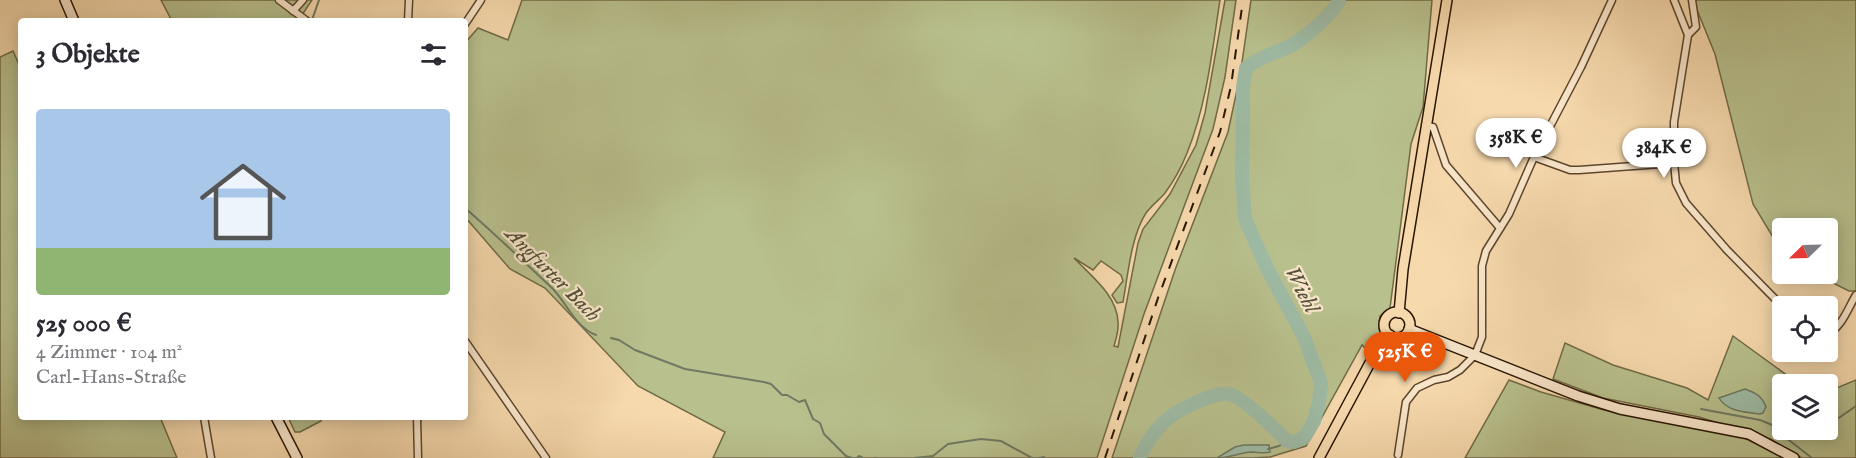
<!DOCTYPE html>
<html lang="de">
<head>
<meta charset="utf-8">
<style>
  body { margin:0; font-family:"IM FELL English",serif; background:#f2f2f3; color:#2b2b33; height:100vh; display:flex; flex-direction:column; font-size:22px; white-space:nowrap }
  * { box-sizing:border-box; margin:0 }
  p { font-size:20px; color:#7c7c81 }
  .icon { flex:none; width:33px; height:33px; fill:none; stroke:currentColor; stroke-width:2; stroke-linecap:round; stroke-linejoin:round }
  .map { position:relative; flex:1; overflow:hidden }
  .sheet { position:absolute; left:18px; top:18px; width:450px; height:402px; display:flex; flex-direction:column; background:#fff; border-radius:6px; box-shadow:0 3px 15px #0003 }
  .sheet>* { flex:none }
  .needle { width:39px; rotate:247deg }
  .controls { position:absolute; left:1772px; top:218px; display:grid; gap:12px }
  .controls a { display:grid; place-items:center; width:66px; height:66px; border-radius:6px; background:#fff; box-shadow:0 3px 15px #0003; font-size:30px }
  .price { position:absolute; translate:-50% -51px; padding:0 14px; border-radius:21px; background:#fff; color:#222; font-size:20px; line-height:39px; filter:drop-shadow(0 2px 3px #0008) }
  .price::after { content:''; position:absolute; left:50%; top:36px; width:18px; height:14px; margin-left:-9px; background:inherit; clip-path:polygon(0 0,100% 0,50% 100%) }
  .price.active { background:#ea580c; color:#fff }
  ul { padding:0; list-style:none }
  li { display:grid; align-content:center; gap:12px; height:318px; padding:0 18px }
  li+li { border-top:2px solid #e1e1e2 }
  li span { display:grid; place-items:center; height:186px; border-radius:6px; color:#555 }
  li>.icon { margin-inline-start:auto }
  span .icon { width:108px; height:108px; fill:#fffc; stroke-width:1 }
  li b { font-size:26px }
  h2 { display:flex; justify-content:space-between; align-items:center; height:72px; padding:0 18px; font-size:26px }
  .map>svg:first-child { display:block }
  .green { fill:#b8c08d; stroke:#706a47; stroke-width:1.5 }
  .water { fill:#9ebba5; stroke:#6f7963; stroke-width:1.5 }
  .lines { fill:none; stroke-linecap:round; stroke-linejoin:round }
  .stream { stroke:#6f7963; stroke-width:2 }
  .river { stroke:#9ebba5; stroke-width:14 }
  .minor-casing { stroke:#5c462c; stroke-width:9 }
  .secondary-casing { stroke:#281501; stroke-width:12 }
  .primary-casing { stroke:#281501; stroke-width:12 }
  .minor { stroke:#f9e6ca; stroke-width:6 }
  .secondary { stroke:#f9e6ca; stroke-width:9 }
  .primary { stroke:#f6d9ad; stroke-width:9 }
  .rail { stroke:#281501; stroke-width:2; stroke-dasharray:10 10; stroke-linecap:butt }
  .labels { text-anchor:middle; stroke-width:4.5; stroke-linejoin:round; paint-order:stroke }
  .water-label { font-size:22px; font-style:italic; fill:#514f3a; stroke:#f9e6ca }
</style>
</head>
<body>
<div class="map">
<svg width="1856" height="458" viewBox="0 0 1856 458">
  <rect width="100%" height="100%" fill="#f6d9ad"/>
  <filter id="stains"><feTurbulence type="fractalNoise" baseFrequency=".00333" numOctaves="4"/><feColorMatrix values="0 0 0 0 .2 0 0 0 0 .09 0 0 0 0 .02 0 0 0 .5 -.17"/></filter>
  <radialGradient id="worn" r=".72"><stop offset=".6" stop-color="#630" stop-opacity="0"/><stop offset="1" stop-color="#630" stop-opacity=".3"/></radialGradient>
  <g class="green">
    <path d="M161,0h151l-12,18 3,3h-131z"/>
    <path d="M522,0h698c-8,51 -13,104 -33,153 -5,13 -14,29 -22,40 -6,7 -14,13 -19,20 -15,23 -18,62 -23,89l-6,1 -5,-8 11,-14 -2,-6 -20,-14 -8,9 -19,-12c17,18 43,37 44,64 1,8 -2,17 -4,24l4,1 20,-104 5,-14 27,-35 26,-49 9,-32 20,-113h11l-11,77 -12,52 -69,185 -47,144h-384l12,-26 -87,-46 -93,-98 -35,-19 -45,-52v-174l13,-15 30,12z"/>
    <path d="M1251,0h181l-9,107 -12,37 -21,164 -10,8 1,18 -11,19 -8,-8 -56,101 -36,11 -16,1h-142l63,-188 53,-138 12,-56z"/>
    <path d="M1693,0h163v291h-7l-36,-18h14v-45h-45v24l-29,-48 -38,-150z"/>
    <path d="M13,51l8,18v348h139l17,41h-177v-401z"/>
    <path d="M1733,336l66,48h-17v45h45v-37l29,-12v78h-54l-32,-19 -71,-22 -96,-19 -50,-19 12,-36 48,22 74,23 21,12z"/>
    <path d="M1509,380l32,12 63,18 129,22 50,26h-318z"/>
    <path d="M288,417h33v4l-21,11h-5z"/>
  </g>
  <g class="water">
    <path d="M1745,389c11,4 17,7 21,18l-3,6 -3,1c-14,-2 -33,-2 -41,-16z"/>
    <path d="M1244,445h25l1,7c-6,2 -12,0 -19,0 -12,1 -22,6 -34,6l18,-11z"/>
  </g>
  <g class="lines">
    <g class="stream">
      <path d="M312,20l7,-20"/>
      <path d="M465,208c30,26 58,53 87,80 15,15 23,39 44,47"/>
      <path d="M611,338l8,2 16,10 50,19 79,13 7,2 11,11h5l12,7 6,-2 8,19 7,4 4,11 22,22 6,2"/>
      <path d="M1701,409l59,11 17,7h5"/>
      <path d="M1827,426l29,-20"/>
      <path d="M1778,428l7,9 27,21"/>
      <path d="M1268,449l11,-3 8,-5"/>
      <path d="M857,458l2,-2 4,2"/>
      <path d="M875,458h1"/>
      <path d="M914,458l19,-2 15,-12 33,-5 20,2 31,17"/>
      <path d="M1039,458l5,-1"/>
    </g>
    <path class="river" d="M1140,458c5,-13 13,-25 23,-35 10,-11 51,-32 66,-29 14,3 47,36 58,47l7,1 10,-4 10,-17 5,-19 2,-19 -17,-46 -37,-69 -22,-49 -3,-43 1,-89 3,-19c16,-13 29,-14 46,-23 15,-9 40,-30 47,-45"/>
    <defs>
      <g id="minor">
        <path d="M279,0l28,21"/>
        <path d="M1674,0l14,35 -14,87v41l2,20 10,20 41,47 55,56"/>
        <path d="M293,11l10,-11"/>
        <path d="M408,21l1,-21"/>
        <path d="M465,24l16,-24"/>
        <path d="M1688,35l8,-8 -4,-27"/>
        <path d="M1427,126l6,1 13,38 54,63"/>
        <path d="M1534,157l36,13h9l95,-7"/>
        <path d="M1827,333c14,-3 22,-27 29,-38"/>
        <path d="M465,341l81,117"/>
        <path d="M204,417l7,41"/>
        <path d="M417,417l1,41"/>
        <path d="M1398,455l8,-53 11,-14 17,-8 14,-3 12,-7 15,-15 7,-18v-71l4,-15 23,-37 25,-57 47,-90 31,-67"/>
      </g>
      <g id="secondary">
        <path d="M65,0l9,21"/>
        <path d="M1409,329l169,67 42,13 129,25 45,24"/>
        <path d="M276,417l21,41"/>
      </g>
      <g id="primary">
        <circle cx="1397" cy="325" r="13"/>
        <path d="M1399,313l4,-44 44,-269"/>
        <path d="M1319,458l52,-97 19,-26"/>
      </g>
    </defs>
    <use href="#minor" class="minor-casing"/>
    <use href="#secondary" class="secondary-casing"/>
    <use href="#primary" class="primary-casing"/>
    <use href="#minor" class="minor"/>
    <use href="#secondary" class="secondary"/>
    <use href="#primary" class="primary"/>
    <path class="rail" d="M1105,458l53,-160 62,-166 11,-46 12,-86"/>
  </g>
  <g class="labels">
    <g class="water-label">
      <text transform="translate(554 273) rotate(45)" y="8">Angfurter Bach</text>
      <text transform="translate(1303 289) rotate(63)" y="8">Wiehl</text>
    </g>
  </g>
  <rect width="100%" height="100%" filter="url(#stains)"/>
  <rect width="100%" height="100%" fill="url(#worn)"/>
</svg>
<div class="controls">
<a><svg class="needle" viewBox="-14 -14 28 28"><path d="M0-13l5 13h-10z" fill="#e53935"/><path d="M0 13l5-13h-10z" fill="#7c7c81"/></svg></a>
<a><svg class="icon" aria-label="locate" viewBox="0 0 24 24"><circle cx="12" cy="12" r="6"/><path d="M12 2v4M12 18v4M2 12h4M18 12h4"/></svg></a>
<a><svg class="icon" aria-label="layers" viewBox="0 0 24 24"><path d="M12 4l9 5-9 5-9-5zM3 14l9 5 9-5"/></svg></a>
</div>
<b class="price" style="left:1516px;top:169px">358K €</b>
<b class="price" style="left:1664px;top:179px">384K €</b>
<b class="price active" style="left:1405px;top:383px">525K €</b>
<section class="sheet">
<h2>3 Objekte<svg class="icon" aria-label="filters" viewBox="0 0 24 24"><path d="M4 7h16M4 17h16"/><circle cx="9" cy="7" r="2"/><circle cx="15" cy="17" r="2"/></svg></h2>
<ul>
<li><span style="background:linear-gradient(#a9c7e8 75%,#8fb573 0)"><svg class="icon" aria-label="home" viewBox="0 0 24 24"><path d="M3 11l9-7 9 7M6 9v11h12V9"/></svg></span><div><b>525 000 €</b><p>4 Zimmer · 104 m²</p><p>Carl-Hans-Straße</p></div></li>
</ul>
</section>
</div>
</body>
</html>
